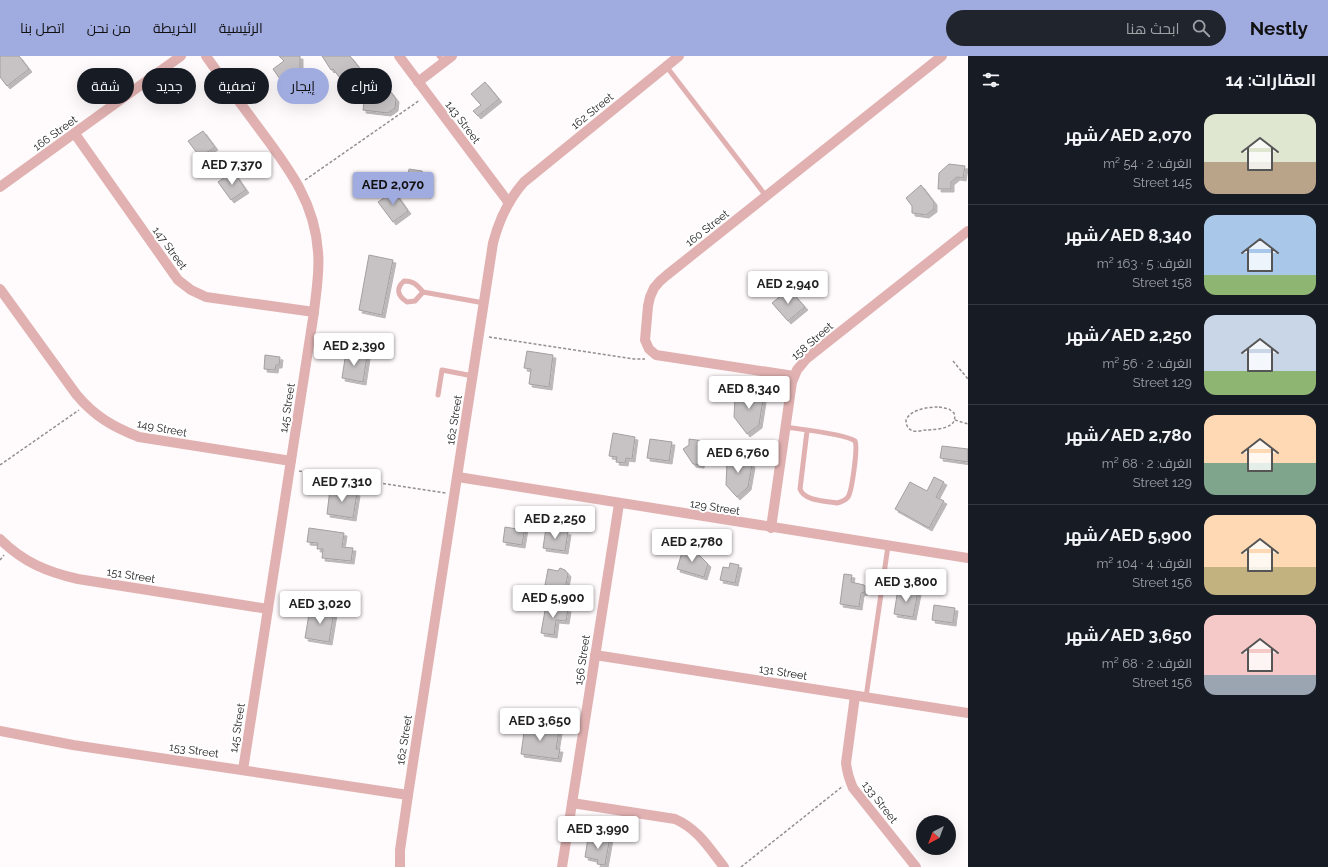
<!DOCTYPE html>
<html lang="ar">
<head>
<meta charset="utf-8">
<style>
  body { margin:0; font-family:Raleway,Cairo,sans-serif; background:#20242c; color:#f1f3f6; direction:rtl; height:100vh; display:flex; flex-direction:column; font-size:15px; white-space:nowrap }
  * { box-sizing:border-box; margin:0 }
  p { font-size:13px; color:#9ea1a6 }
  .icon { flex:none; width:22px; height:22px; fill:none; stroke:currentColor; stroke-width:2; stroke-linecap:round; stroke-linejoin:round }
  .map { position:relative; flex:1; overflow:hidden; direction:ltr }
  .details { display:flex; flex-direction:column; background:#171b24; width:360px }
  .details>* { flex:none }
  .banner { position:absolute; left:12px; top:12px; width:380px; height:36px; direction:rtl; display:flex; gap:8px }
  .needle { width:26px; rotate:221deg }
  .fabs { position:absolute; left:916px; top:759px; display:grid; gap:8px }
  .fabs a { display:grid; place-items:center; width:40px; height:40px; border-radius:50%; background:#171b24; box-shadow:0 4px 16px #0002; font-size:20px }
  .price { position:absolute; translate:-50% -34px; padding:0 9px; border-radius:4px; background:#fff; color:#222; font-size:13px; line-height:26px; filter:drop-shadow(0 1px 2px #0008) }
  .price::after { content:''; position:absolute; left:50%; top:24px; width:12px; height:9px; margin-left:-6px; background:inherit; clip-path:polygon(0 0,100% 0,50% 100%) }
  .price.selected { background:#a0abe0; color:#111 }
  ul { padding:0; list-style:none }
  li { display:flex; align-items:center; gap:12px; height:100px; padding:0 12px }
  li+li { border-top:1px solid #363941 }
  li span { display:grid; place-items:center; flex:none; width:112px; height:80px; border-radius:12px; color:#555 }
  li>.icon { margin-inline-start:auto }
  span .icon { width:48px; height:48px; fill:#fffc; stroke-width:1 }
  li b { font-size:17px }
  h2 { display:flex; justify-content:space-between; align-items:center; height:48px; padding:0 12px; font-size:17px }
  .tag { padding:0 14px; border-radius:18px; background:#171b24; box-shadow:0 4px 16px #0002; font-size:14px; line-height:36px }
  .tag.selected { background:#a0abe0; color:#111 }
  header { display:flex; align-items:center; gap:24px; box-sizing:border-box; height:56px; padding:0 20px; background:#a0abe0; color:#111 }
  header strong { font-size:19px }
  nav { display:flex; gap:22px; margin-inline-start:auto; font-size:14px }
  .search { width:280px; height:36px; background:#20242c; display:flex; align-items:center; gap:10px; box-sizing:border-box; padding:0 14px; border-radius:22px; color:#9ea1a6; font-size:15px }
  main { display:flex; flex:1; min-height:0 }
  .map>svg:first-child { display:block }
  .building { fill:#c7c3c5; stroke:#a39fa1; filter:url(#shadow) }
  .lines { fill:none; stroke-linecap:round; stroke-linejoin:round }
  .path { stroke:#928f8f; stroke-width:1.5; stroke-dasharray:3 2; stroke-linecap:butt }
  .lane { stroke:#e1b1b1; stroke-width:5 }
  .street { stroke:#e1b1b1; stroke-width:10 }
  .labels { text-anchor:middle; stroke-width:4; stroke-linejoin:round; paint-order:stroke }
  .street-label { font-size:11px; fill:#1c1b1b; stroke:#fff }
</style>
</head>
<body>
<header>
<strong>Nestly</strong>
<div class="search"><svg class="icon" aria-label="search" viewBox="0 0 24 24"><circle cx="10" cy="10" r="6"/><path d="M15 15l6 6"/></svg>ابحث هنا</div>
<nav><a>الرئيسية</a><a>الخريطة</a><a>من نحن</a><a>اتصل بنا</a></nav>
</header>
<main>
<section class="details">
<h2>العقارات: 14<svg class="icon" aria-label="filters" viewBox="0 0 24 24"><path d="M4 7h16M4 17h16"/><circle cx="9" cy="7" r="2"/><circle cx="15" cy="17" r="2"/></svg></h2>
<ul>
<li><span style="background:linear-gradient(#dfe7d0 60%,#b9a48a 0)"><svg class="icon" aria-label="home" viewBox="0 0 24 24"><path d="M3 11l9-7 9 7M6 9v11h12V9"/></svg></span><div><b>AED 2,070/شهر</b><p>الغرف: 2 · 54 m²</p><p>145 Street</p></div></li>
<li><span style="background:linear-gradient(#a9c7e8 75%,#8fb573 0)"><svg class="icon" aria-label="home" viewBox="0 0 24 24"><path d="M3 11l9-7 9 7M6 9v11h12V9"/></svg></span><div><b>AED 8,340/شهر</b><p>الغرف: 5 · 163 m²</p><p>158 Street</p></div></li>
<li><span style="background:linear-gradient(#c9d6e8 70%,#8fb573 0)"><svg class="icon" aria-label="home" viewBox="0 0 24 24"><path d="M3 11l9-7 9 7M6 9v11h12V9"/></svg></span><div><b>AED 2,250/شهر</b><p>الغرف: 2 · 56 m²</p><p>129 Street</p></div></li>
<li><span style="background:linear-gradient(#ffd9b3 60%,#7fa58c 0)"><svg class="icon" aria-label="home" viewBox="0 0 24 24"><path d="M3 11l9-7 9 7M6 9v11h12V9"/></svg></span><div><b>AED 2,780/شهر</b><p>الغرف: 2 · 68 m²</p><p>129 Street</p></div></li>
<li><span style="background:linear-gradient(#ffd9b3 65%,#c2b280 0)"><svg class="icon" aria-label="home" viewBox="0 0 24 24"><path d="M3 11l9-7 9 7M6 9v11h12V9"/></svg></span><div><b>AED 5,900/شهر</b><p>الغرف: 4 · 104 m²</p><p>156 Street</p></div></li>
<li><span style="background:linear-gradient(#f6c9c9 75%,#9aa5b1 0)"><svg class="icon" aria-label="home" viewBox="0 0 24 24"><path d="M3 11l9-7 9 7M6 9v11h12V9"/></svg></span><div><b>AED 3,650/شهر</b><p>الغرف: 2 · 68 m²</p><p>156 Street</p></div></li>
</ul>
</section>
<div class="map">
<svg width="968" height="811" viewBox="0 0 968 811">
  <defs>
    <filter id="shadow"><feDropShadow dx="3" dy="3" stdDeviation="0" flood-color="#0004"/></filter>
  </defs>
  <rect width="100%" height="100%" fill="#fffafb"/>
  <g class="building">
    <path d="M0,0h19l10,13 -22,17 -7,-9z"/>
    <path d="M279,0h21v14l-18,12 -9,-13 11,-8z"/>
    <path d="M322,0h28l15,19 -14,11 -4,-6 -4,2 -10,-13 -2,1z"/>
    <path d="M367,22l3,4 4,-3 9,3 13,17 -1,9 -7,5 -25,-3z"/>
    <path d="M485,26l14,17 -21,17 -5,-5 8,-6 -10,-11z"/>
    <path d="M203,75l12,16 -15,10 -12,-16z"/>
    <path d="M949,108l16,2 -2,12 -6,-1 -6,5v7h-13l1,-16z"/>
    <path d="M409,113l13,2 8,10 -2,14 -13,-2 1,-4 -5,-6h-4z"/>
    <path d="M233,115l13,19 -15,10 -13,-18z"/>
    <path d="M921,129l13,17v7l-8,6 -14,-2v-7l-6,-8z"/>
    <path d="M394,135l14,20 -15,11 -15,-20z"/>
    <path d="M369,199l24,5 -11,55 -23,-5z"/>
    <path d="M789,233l16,18 -17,14 -16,-18z"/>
    <path d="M527,295l26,4 -4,32 -20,-3 2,-15 -7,-1z"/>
    <path d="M346,296l21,4 -4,26 -21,-4z"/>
    <path d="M265,299l15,2 -1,8h-3l-1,5 -11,-1z"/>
    <path d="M755,331l8,13 -4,25 -12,9 -13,-17 1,-19z"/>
    <path d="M613,377l22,4 -3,22 -6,-1 -1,5 -9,-1 1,-5 -8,-1z"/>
    <path d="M650,383l22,3 -3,19 -22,-3z"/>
    <path d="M689,383l23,3 -2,17 -8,-1 -1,7 -8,-1 -10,-15 6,-4z"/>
    <path d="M942,390l26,3v13l-28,-4z"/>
    <path d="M742,396l10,13 -4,22 -11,10 -11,-12 1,-22z"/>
    <path d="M934,421l10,5 -8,15 8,4 -15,27 -34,-19 15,-27 17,9z"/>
    <path d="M330,433l27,4 -4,25 -26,-4z"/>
    <path d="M519,453l17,3 -3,16 -8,-1 -3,18 -19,-3 2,-15 12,2z"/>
    <path d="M309,472l35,5 -2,14 11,1 -2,13 -29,-3 1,-9h-6l1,-6 -11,-1z"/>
    <path d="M546,472l22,4 -3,19 -22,-3z"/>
    <path d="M683,493l14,4 11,11 -4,13 -27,-8z"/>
    <path d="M730,507l9,2 -4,18 -15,-3 3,-13 6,1z"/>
    <path d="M560,512l5,2 3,4 -3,15 -20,-4 3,-16 10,2z"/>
    <path d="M844,518l8,1 -1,7 13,3 2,3 -1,4 -4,1 -2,14 -19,-3z"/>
    <path d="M898,533l20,3 -5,25 -19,-3z"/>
    <path d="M546,549l22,4 -2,12 -10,-1 -2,15 -13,-2z"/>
    <path d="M934,549l21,3 -2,15 -21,-3z"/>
    <path d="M310,552l24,4 -5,30 -24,-4z"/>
    <path d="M525,669l34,6 -3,18h4l-2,10 -37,-5z"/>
    <path d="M602,780l8,1 -5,28 -8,-1 1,-4 -13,-3 3,-19 13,2z"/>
  </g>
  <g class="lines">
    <g class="path">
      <path d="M305,124l115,-80"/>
      <path d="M489,281l145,22h11"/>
      <path d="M953,305l15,18"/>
      <path d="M939,351l10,2 5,4c5,16 -17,16 -27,17 -5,0 -12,3 -16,0 -4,-2 -5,-6 -5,-10 5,-11 22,-13 33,-13z"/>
      <path d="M955,364l13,4"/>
      <path d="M0,409l79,-55"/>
      <path d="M299,415l147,22"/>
      <path d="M0,504l4,-5"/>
      <path d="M741,811l102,-81"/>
    </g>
    <g class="lane">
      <path d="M439,0l5,6"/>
      <path d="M666,10l100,130"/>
      <path d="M423,236c-6,-7 -9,-11 -19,-11 -9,8 -6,15 3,21l8,-1 8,-9 61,11"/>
      <path d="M438,339l4,-25 31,6"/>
      <path d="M785,371c14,2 61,7 70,14 3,6 -3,50 -7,56 -3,4 -7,5 -11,6 -11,-2 -33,-2 -37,-14l7,-58"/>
      <path d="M866,641l22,-151"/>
    </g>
    <g class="street">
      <path d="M206,0c17,24 35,48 52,71 29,39 57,74 60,125 2,20 -2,40 -4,60l-71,458"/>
      <path d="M399,0l110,147"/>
      <path d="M418,26l34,-26"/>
      <path d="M75,78l103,146 13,10 15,7 108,15"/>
      <path d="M0,131l181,-131"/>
      <path d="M0,233l76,105c18,22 37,33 63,43l152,24"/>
      <path d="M794,320l-138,-21 -7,-6 -4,-9 3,-34 2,-9 4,-9 6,-7 7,-6 275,-219"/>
      <path d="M458,421l510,81"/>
      <path d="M771,472l21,-146 5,-12 9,-11 162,-128"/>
      <path d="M0,483c23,23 47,33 78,40l190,30"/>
      <path d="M595,599l373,58"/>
      <path d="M855,640l-9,67c1,9 3,16 7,25l63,79"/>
      <path d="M0,675l73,14 335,50"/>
      <path d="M572,747l103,16c23,10 34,29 49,48"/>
      <path d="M400,811v-17l8,-55 85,-552c6,-23 15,-43 31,-61l155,-126"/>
      <path d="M562,811l57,-363"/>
    </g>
  </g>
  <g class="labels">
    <g class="street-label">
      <text transform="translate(592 55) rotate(-39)" y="4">162 Street</text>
      <text transform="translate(463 66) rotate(53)" y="4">143 Street</text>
      <text transform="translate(55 77) rotate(-36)" y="4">166 Street</text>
      <text transform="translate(707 172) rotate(-38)" y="4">160 Street</text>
      <text transform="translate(170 192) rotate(54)" y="4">147 Street</text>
      <text transform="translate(812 285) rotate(-41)" y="4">158 Street</text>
      <text transform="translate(287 352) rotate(-81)" y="4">145 Street</text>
      <text transform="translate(454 364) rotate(-81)" y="4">162 Street</text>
      <text transform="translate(162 372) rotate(11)" y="4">149 Street</text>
      <text transform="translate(715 451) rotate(9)" y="4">129 Street</text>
      <text transform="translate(131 519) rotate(9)" y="4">151 Street</text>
      <text transform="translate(582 604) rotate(-81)" y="4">156 Street</text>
      <text transform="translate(783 616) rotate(9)" y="4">131 Street</text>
      <text transform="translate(237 672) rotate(-81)" y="4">145 Street</text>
      <text transform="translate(404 684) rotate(-81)" y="4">162 Street</text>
      <text transform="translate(194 694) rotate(8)" y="4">153 Street</text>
      <text transform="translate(880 746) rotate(52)" y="4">133 Street</text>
    </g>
  </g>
</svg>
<div class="fabs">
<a><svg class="needle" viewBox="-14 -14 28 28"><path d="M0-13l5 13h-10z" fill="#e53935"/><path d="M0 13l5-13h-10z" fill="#9ea1a6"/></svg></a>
</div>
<b class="price" style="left:232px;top:130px">AED 7,370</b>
<b class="price selected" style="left:393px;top:150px">AED 2,070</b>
<b class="price" style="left:788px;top:249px">AED 2,940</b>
<b class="price" style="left:354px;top:311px">AED 2,390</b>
<b class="price" style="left:749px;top:354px">AED 8,340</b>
<b class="price" style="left:738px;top:418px">AED 6,760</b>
<b class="price" style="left:342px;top:447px">AED 7,310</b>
<b class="price" style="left:555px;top:484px">AED 2,250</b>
<b class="price" style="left:692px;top:507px">AED 2,780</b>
<b class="price" style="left:906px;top:547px">AED 3,800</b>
<b class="price" style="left:553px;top:563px">AED 5,900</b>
<b class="price" style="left:320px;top:569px">AED 3,020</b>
<b class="price" style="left:540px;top:686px">AED 3,650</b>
<b class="price" style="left:598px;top:794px">AED 3,990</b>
<div class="banner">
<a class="tag">شراء</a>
<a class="tag selected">إيجار</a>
<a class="tag">تصفية</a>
<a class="tag">جديد</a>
<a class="tag">شقة</a>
</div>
</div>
</main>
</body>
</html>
